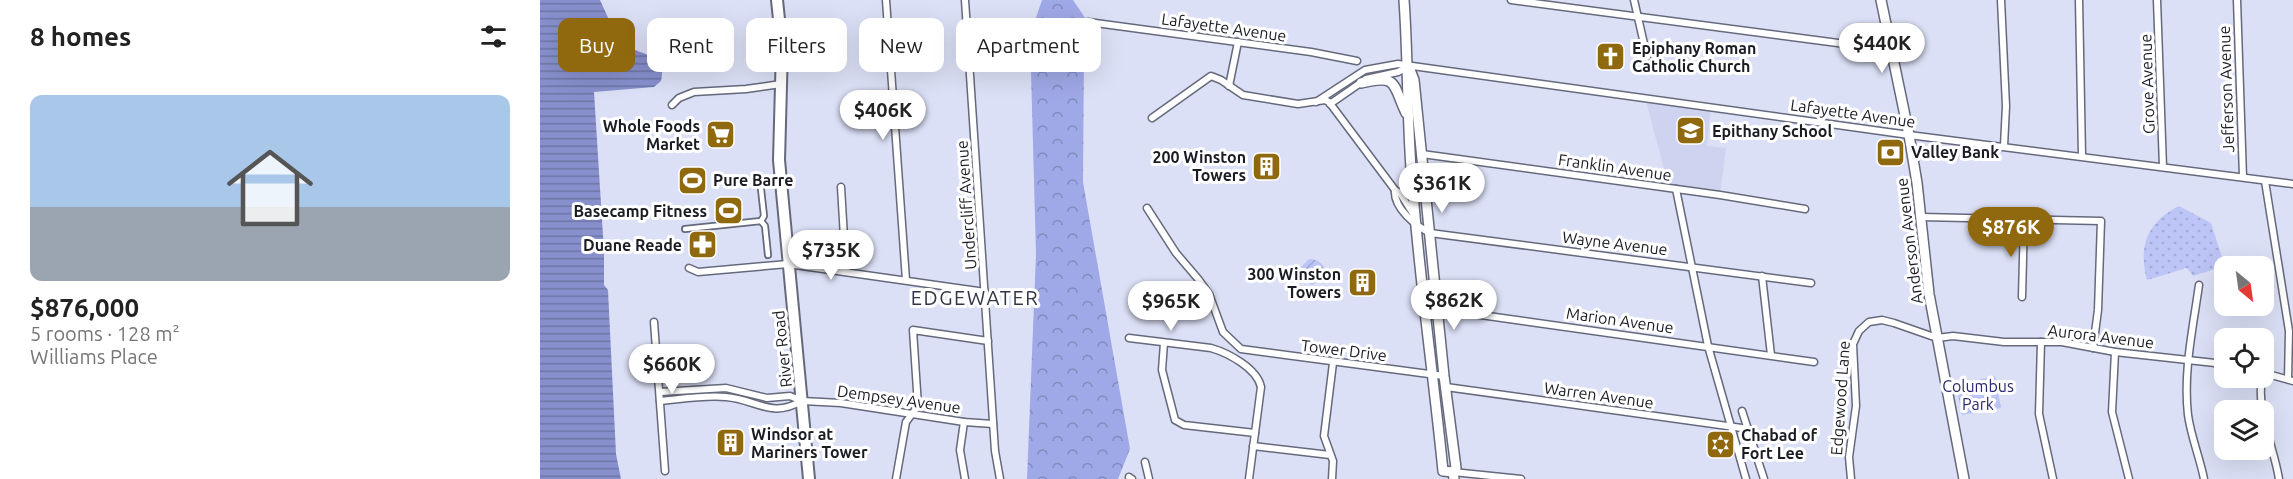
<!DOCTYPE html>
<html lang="en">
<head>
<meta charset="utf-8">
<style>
  body { margin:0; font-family:Ubuntu,sans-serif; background:#f6f6f6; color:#222; height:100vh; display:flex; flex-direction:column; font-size:22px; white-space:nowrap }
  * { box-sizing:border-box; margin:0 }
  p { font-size:20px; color:#767676 }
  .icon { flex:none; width:33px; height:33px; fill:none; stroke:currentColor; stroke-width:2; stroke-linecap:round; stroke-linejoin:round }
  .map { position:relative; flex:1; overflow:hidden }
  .drawer { display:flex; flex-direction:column; background:#fff; width:540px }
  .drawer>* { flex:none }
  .top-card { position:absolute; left:18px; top:18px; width:570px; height:54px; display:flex; gap:12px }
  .needle { width:39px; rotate:151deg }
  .fabs { position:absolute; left:1674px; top:256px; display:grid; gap:12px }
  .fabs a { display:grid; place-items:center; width:60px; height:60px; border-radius:12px; background:#fff; box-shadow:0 6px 24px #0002; font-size:30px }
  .price { position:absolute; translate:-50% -51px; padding:0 14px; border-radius:21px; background:#fff; color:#222; font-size:20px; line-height:39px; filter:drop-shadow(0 2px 3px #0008) }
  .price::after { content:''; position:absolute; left:50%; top:36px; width:18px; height:14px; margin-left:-9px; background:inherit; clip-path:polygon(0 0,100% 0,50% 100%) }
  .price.on { background:#90690f; color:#fff }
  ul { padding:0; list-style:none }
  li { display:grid; align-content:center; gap:12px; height:318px; padding:0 30px }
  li+li { border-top:2px solid #e0e0e0 }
  li span { display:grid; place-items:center; height:186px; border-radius:12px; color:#555 }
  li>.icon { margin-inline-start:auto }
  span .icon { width:108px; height:108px; fill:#fffc; stroke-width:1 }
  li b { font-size:26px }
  h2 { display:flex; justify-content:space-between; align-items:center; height:72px; padding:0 30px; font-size:26px }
  .chip { padding:0 21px; border-radius:12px; background:#fff; box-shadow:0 6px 24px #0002; font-size:21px; line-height:54px }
  .chip.on { background:#90690f; color:#fff }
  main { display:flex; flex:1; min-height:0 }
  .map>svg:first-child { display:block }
  .built { fill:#ced3f0 }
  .forest { fill:url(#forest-crowns) }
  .park { fill:url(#park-dots) }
  .garden { fill:url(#garden-furrows) }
  .water { fill:url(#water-rules) }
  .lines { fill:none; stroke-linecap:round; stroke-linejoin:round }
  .pedestrian-casing { stroke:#65697b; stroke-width:8 }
  .minor-casing { stroke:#65697b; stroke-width:9 }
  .secondary-casing { stroke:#65697b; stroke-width:12 }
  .primary-casing { stroke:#65697b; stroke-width:14 }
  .pedestrian { stroke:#fff; stroke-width:4.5 }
  .minor { stroke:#fff; stroke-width:6 }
  .secondary { stroke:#fff; stroke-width:9 }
  .primary { stroke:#fff; stroke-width:10 }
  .labels { text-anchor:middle; stroke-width:6; stroke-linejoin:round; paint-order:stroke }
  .street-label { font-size:16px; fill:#1b1c24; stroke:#fff }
  .poi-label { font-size:16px; font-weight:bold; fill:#1b1c24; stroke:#fff; text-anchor:start }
  .park-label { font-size:16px; fill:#28286f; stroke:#fff }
  .quarter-label { font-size:20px; letter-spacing:1.5px; fill:#333546; stroke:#fff }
</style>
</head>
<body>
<main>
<section class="drawer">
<h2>8 homes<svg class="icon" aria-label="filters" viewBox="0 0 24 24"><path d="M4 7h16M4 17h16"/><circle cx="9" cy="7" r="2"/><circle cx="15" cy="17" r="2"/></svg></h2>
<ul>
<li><span style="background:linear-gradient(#a9c7e8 60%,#9aa5b1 0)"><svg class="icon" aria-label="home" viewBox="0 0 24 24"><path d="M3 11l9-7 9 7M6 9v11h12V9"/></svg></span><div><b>$876,000</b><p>5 rooms · 128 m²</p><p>Williams Place</p></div></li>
</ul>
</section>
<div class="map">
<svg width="1753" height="479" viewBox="0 0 1753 479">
  <defs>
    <pattern id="forest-crowns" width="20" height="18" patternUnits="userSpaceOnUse" patternTransform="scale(1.5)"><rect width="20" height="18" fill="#a0a9e7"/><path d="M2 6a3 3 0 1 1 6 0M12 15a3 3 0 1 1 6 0" fill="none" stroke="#8289bb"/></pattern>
    <pattern id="park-dots" width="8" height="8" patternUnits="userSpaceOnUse" patternTransform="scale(1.5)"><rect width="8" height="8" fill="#bdc5f6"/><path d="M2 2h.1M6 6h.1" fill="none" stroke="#a2a9d3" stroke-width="1.8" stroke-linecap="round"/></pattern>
    <pattern id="garden-furrows" width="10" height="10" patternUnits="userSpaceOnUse" patternTransform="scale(1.5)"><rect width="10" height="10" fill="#bdc5f6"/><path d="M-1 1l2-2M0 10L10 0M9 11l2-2" fill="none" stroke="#a2a9d3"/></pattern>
    <pattern id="water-rules" width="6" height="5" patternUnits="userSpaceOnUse" patternTransform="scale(1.5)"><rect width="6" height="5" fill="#8790cc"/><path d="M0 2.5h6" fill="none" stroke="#6e75a5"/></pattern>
  </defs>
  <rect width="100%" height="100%" fill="#dce0f6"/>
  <path class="built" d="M1105,97l66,9 -4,40 19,2 -6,47 -51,-7z"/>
  <path class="forest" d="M502,0h31l15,22 -4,28 -1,132 47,267 -12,30h-91l9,-225 -6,-219z"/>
  <g class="park">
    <path d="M1639,206l32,17 11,34 -4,11 -25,8 -6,-8 -40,12c-9,-33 0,-58 32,-74z"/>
    <path d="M1455,376l6,32 -39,7 -6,-30z"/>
  </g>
  <path class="garden" d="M769,259c10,0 16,6 17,16l-14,10 -7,-5 -4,-13z"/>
  <path class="water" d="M0,0h60l10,22 -6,3 -2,10 9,15 14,-7c15,16 43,6 36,38l-7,6 -60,5 10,160v33l4,5 8,164 5,25h-81z"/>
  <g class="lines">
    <defs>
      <g id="pedestrian">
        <path d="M221,189l3,27 -3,5 4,5 3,29"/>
        <path d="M145,229l76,-8"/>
      </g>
      <g id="minor">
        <path d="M346,0l20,280"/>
        <path d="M425,0l30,451 5,28"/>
        <path d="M971,0l380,50"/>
        <path d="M1094,0l13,57"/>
        <path d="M1461,0l5,106 -2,40"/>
        <path d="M1539,0l3,156"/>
        <path d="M1617,0l6,167"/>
        <path d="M1697,0l6,177"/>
        <path d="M548,22l223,30 46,9"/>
        <path d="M689,86l9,-44"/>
        <path d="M776,102l49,-32 33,-6 511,71 384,49"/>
        <path d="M790,104l36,-25 32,-7 10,-5"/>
        <path d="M132,105l7,-7 15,-6 52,-3 35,-5"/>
        <path d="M612,118l59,-42 10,4 22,15 55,9 27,-4 4,2 66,88 5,3 12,19"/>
        <path d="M882,154l298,41 85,14"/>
        <path d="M1725,181l24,150 -1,48"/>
        <path d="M301,187l5,84"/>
        <path d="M1136,189l32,157 38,133"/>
        <path d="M855,190c-2,18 21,36 35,43l381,50"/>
        <path d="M607,208l29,45 23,27 10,14 14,38 18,17 203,27"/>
        <path d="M1381,217l180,4 -3,89 -5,38"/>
        <path d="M149,268l9,4 90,-8 197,28"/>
        <path d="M1222,276l9,79"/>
        <path d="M1659,285c-6,43 -16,87 -11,130 3,22 12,43 16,64"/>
        <path d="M1482,297l2,-77"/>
        <path d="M885,300l13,9 376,53"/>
        <path d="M114,322l11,149"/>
        <path d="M589,338l82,10c17,5 46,20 50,39l-12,92"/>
        <path d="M1501,342l-2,72 14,65"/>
        <path d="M624,343l-2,27 13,50 9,5 71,8"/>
        <path d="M1575,352l-3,60 17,67"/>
        <path d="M1724,373l29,8"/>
        <path d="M1722,378c-6,33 12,69 17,101"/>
        <path d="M906,387l303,42"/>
        <path d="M120,392l66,-4 41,10 23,-2 12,5 39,2 123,19 29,2"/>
        <path d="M120,401c22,-2 44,-6 66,-4 29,2 46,22 75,4"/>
        <path d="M1202,411l22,68"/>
        <path d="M424,422l-4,28 5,29"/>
        <path d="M713,446l77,9"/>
        <path d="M605,462l4,17"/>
        <path d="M913,472l68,7"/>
        <path d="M589,477l3,2"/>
        <path d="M356,479l10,-57 12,-16 -5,-76 75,11"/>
        <path d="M792,479l1,-18 -9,-25 9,-73"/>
        <path d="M1311,479l-2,-22 7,-51 -3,-62 6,-13 10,-9 13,-2 12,3 43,15 16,-2 51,6h58l53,10 109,12"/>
      </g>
      <g id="secondary">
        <path d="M864,0c4,56 3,111 7,168 7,101 22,202 32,303l10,1"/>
        <path d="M1341,0l28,135 8,48 12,111 35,185"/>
        <path d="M869,67l5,13 30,296 12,92 -3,4 1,7"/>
        <path d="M821,83c38,-9 31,1 45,30"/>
      </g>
      <path id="primary" d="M237,0l5,48 -3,112 30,319"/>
    </defs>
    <use href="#pedestrian" class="pedestrian-casing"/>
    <use href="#minor" class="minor-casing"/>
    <use href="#secondary" class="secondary-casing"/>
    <use href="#primary" class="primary-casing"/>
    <use href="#pedestrian" class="pedestrian"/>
    <use href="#minor" class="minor"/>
    <use href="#secondary" class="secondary"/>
    <use href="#primary" class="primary"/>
  </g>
  <defs>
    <symbol id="church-square" viewBox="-11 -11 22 22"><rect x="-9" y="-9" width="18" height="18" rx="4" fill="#90690f" stroke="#fff"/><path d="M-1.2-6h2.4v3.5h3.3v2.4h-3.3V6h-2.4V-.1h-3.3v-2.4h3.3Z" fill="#fff"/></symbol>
    <symbol id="school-square" viewBox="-11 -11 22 22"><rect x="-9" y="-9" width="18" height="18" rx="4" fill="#90690f" stroke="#fff"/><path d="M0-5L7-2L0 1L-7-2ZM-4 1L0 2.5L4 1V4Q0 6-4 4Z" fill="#fff"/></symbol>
    <symbol id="supermarket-square" viewBox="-11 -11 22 22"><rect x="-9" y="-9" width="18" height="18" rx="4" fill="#90690f" stroke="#fff"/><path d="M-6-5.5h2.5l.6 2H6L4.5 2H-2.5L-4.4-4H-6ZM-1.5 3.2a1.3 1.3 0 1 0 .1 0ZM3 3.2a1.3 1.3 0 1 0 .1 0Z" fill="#fff"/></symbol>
    <symbol id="bank-square" viewBox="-11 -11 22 22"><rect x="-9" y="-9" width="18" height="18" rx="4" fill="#90690f" stroke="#fff"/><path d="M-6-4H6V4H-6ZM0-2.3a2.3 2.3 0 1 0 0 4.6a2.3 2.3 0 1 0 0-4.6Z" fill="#fff"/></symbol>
    <symbol id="building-square" viewBox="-11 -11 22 22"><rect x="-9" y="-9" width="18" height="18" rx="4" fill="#90690f" stroke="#fff"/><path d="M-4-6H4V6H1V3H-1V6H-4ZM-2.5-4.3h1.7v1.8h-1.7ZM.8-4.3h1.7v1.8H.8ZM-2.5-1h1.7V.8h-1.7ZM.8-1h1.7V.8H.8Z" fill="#fff"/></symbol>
    <symbol id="stadium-square" viewBox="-11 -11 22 22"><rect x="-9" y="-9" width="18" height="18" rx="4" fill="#90690f" stroke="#fff"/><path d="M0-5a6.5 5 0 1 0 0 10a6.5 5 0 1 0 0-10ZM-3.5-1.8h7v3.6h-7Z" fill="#fff"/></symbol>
    <symbol id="pharmacy-square" viewBox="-11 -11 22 22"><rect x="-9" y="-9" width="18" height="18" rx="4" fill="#90690f" stroke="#fff"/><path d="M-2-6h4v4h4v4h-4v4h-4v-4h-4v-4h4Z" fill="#fff"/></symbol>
    <symbol id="synagogue-square" viewBox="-11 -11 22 22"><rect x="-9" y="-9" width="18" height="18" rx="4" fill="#90690f" stroke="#fff"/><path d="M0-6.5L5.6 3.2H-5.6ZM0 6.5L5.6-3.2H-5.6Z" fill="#fff"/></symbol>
  </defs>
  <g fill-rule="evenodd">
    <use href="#church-square" x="1054" y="40" width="33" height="33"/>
    <use href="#school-square" x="1134" y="114" width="33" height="33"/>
    <use href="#supermarket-square" x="164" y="118" width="33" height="33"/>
    <use href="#bank-square" x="1334" y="136" width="33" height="33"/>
    <use href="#building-square" x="710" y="150" width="33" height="33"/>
    <use href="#stadium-square" x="136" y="164" width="33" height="33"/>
    <use href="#stadium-square" x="172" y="194" width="33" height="33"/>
    <use href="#pharmacy-square" x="146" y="228" width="33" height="33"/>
    <use href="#building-square" x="806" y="266" width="33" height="33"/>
    <use href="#building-square" x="174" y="426" width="33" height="33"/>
    <use href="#synagogue-square" x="1164" y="428" width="33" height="33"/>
  </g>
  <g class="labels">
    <g class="street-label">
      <text transform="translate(684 27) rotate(8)" y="6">Lafayette Avenue</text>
      <text transform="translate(1607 84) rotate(-92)" y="6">Grove Avenue</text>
      <text transform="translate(1686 89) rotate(-92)" y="6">Jefferson Avenue</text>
      <text transform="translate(1313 113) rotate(8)" y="6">Lafayette Avenue</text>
      <text transform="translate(1075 167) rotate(8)" y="6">Franklin Avenue</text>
      <text transform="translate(426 205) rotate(-94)" y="6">Undercliff Avenue</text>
      <text transform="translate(1369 241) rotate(-97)" y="6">Anderson Avenue</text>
      <text transform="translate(1075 243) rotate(7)" y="6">Wayne Avenue</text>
      <text transform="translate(1080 320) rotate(8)" y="6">Marion Avenue</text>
      <text transform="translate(1561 336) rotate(7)" y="6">Aurora Avenue</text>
      <text transform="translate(242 349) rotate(-96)" y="6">River Road</text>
      <text transform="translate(804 350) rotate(7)" y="6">Tower Drive</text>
      <text transform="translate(1059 395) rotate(8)" y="6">Warren Avenue</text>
      <text transform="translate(1300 398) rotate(-86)" y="6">Edgewood Lane</text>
      <text transform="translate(359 399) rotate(8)" y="6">Dempsey Avenue</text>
    </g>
    <g class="poi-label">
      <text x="1092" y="54">Epiphany Roman<tspan x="1092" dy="18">Catholic Church</tspan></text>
      <text x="160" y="132" text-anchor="end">Whole Foods<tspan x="160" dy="18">Market</tspan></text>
      <text x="1172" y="137">Epithany School</text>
      <text x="1371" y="158">Valley Bank</text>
      <text x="706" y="163" text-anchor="end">200 Winston<tspan x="706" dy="18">Towers</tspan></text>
      <text x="173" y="186">Pure Barre</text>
      <text x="167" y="217" text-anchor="end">Basecamp Fitness</text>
      <text x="142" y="251" text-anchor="end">Duane Reade</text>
      <text x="801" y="280" text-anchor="end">300 Winston<tspan x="801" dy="18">Towers</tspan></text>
      <text x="211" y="440">Windsor at<tspan x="211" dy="18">Mariners Tower</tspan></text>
      <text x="1201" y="441">Chabad of<tspan x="1201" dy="18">Fort Lee</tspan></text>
    </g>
    <g class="park-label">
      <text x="1438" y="392">Columbus<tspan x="1438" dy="18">Park</tspan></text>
    </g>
    <g class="quarter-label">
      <text x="435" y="305">EDGEWATER</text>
    </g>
  </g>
</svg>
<div class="fabs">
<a><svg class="needle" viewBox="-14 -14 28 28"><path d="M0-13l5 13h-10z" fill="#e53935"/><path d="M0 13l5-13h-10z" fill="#767676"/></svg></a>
<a><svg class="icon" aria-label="locate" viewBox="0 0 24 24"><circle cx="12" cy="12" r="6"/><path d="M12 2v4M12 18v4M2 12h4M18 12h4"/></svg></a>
<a><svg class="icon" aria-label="layers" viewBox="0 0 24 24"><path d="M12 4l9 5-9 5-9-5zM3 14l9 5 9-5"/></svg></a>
</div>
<b class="price" style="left:1342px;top:74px">$440K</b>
<b class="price" style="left:343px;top:141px">$406K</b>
<b class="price" style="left:902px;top:214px">$361K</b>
<b class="price on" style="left:1471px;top:258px">$876K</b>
<b class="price" style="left:291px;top:281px">$735K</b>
<b class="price" style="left:914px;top:331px">$862K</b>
<b class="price" style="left:631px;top:332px">$965K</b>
<b class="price" style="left:132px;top:395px">$660K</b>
<div class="top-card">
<a class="chip on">Buy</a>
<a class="chip">Rent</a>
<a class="chip">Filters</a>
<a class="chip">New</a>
<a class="chip">Apartment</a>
</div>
</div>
</main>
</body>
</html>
